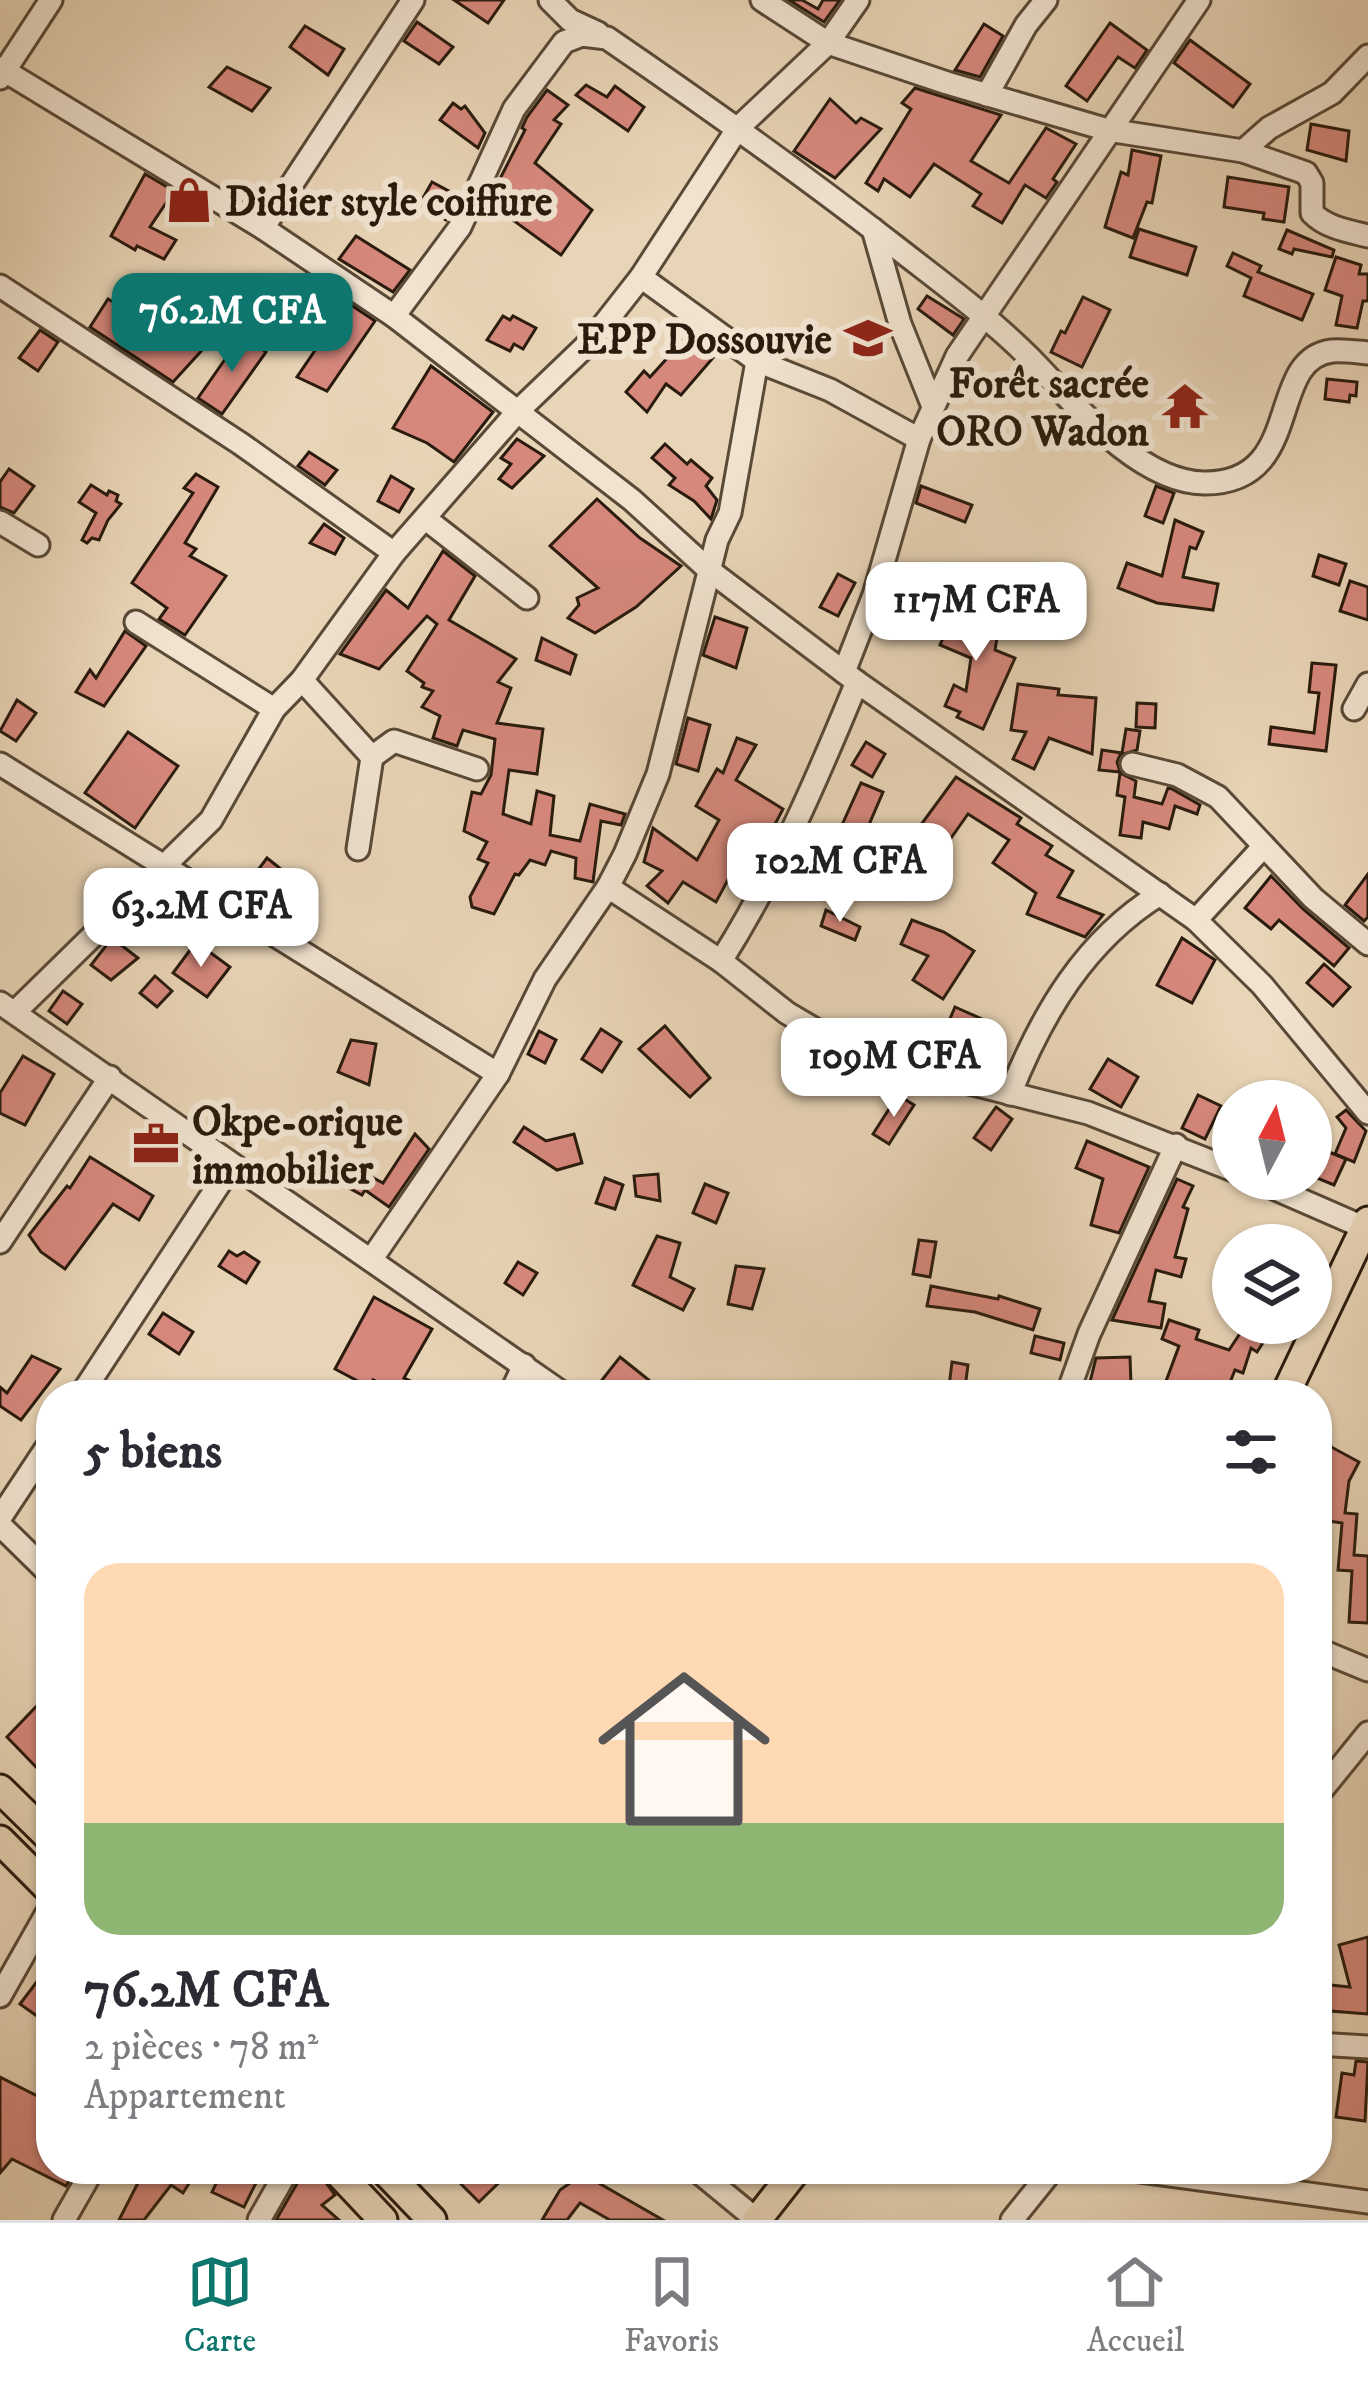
<!DOCTYPE html>
<html lang="fr">
<head>
<meta charset="utf-8">
<style>
  body { margin:0; font-family:"IM FELL DW Pica",serif; background:#f7f7f7; color:#2b2b33; height:100vh; display:flex; flex-direction:column; font-size:45px; white-space:nowrap }
  * { box-sizing:border-box; margin:0 }
  p { font-size:39px; color:#7c7c81 }
  .icon { flex:none; width:66px; height:66px; fill:none; stroke:currentColor; stroke-width:2; stroke-linecap:round; stroke-linejoin:round }
  .map { position:relative; flex:1; overflow:hidden }
  .panel { position:absolute; left:36px; top:1380px; width:1296px; height:804px; display:flex; flex-direction:column; background:#fff; border-radius:48px; box-shadow:0 3px 9px #0004 }
  .panel>* { flex:none }
  .needle { width:78px; rotate:7deg }
  .buttons { position:absolute; left:1212px; top:1080px; display:grid; gap:24px }
  .buttons a { display:grid; place-items:center; width:120px; height:120px; border-radius:50%; background:#fff; box-shadow:0 3px 9px #0004; font-size:60px }
  .price { position:absolute; translate:-50% -102px; padding:0 27px; border-radius:24px; background:#fff; color:#222; font-size:39px; line-height:78px; filter:drop-shadow(0 3px 6px #0008) }
  .price::after { content:''; position:absolute; left:50%; top:72px; width:36px; height:27px; margin-left:-18px; background:inherit; clip-path:polygon(0 0,100% 0,50% 100%) }
  .price.selected { background:#0f766e; color:#fff }
  ul { padding:0; list-style:none }
  li { display:grid; align-content:center; gap:24px; height:636px; padding:0 48px }
  li+li { border-top:3px solid #e1e1e2 }
  li span { display:grid; place-items:center; height:372px; border-radius:36px; color:#555 }
  li>.icon { margin-inline-start:auto }
  span .icon { width:216px; height:216px; fill:#fffc; stroke-width:1 }
  li b { font-size:51px }
  h2 { display:flex; justify-content:space-between; align-items:center; height:144px; padding:0 48px; font-size:51px }
  .dock { display:flex; justify-content:space-around; align-items:center; height:168px; border-top:3px solid #e1e1e2; background:#fff; font-size:33px; color:#7c7c81 }
  .dock a { display:grid; justify-items:center; gap:6px }
  .dock .selected { color:#0f766e }
  .map>svg:first-child { display:block }
  .building { fill:#d7887d; stroke:#291b0d; stroke-width:3 }
  .lines { fill:none; stroke-linecap:round; stroke-linejoin:round }
  .minor-casing { stroke:#594937; stroke-width:27 }
  .major-casing { stroke:#291b0d; stroke-width:33 }
  .minor { stroke:#f0e3d0; stroke-width:21 }
  .major { stroke:#e8d4b6; stroke-width:27 }
  .labels { text-anchor:middle; stroke-width:12; stroke-linejoin:round; paint-order:stroke }
  .poi-label { font-size:42px; font-weight:bold; fill:#291b0d; stroke:#f0e3d0; text-anchor:start }
</style>
</head>
<body>
<div class="map">
<svg width="1368" height="2220" viewBox="0 0 1368 2220">
  <rect width="100%" height="100%" fill="#e8d4b6"/>
  <filter id="stains"><feTurbulence type="fractalNoise" baseFrequency=".00167" numOctaves="4"/><feColorMatrix values="0 0 0 0 .2 0 0 0 0 .09 0 0 0 0 .02 0 0 0 .5 -.17"/></filter>
  <radialGradient id="worn" r=".72"><stop offset=".6" stop-color="#630" stop-opacity="0"/><stop offset="1" stop-color="#630" stop-opacity=".3"/></radialGradient>
  <g class="building">
    <path d="M454,0h50l-16,23z"/>
    <path d="M789,0h13l16,9 5,-9h17l-16,22z"/>
    <path d="M417,22l36,25 -14,17 -35,-23z"/>
    <path d="M1110,23l37,27 -12,18 -17,-11 -31,44 -21,-15z"/>
    <path d="M984,24l19,12 -23,41 -25,-7z"/>
    <path d="M305,26l39,23 -16,26 -38,-28z"/>
    <path d="M1190,40l60,44 -17,23 -59,-44z"/>
    <path d="M227,67l43,21 -18,23 -43,-24z"/>
    <path d="M586,85l21,12 8,-11 29,21 -16,24 -52,-36z"/>
    <path d="M915,88l86,27 -30,46 38,22 37,-55 30,16 -23,35 4,3 -11,16 -21,-13 -23,38 -29,-17 8,-12 -47,-30 -24,33 -26,-18 -6,12 -12,-8 45,-74 -9,-6z"/>
    <path d="M547,90l21,15 -14,15 7,4 -26,39 57,47 -31,45 -73,-53 37,-72 -3,-2 5,-11z"/>
    <path d="M830,99l26,24 5,-5 20,11 -46,49 -41,-27z"/>
    <path d="M453,103l8,6 4,-3 20,27 -7,15 -38,-28z"/>
    <path d="M1311,124l38,7 -3,30 -39,-11z"/>
    <path d="M1132,150l29,6 -9,47 -5,-1 -14,36 -28,-11 16,-55 7,3z"/>
    <path d="M145,174l29,17 -24,36 26,13 -12,19 -27,-13 -2,4 -24,-14z"/>
    <path d="M1228,177l61,10 -5,35 -21,-3 1,-6 -40,-6z"/>
    <path d="M432,182l26,14 -12,24 -27,-15z"/>
    <path d="M1139,229l57,18 -9,28 -57,-18z"/>
    <path d="M1287,230l47,20 -2,7 -38,-8 -2,5 -13,-5z"/>
    <path d="M356,236l54,34 -17,22 -54,-33z"/>
    <path d="M1233,253l28,13 -3,6 55,22 -11,26 -58,-24 7,-18 -24,-12z"/>
    <path d="M1336,257l25,8 -2,9h9v27h-5l-6,27 -21,-3 6,-29 -17,-6z"/>
    <path d="M315,281l60,40 -48,70 -30,-14 40,-59 -33,-20z"/>
    <path d="M927,296l37,23 -11,16 -35,-26z"/>
    <path d="M1083,297l27,13 -28,57 -31,-15 10,-21 4,2z"/>
    <path d="M108,299l17,10 3,-5 37,28 31,-28 29,21 -52,57 -83,-55z"/>
    <path d="M503,316l7,4 3,-4 23,12 -13,21 -9,-5 -4,7 -23,-11z"/>
    <path d="M40,330l18,12 -20,29 -19,-13z"/>
    <path d="M691,332l27,20 -37,43 -15,-11 -19,28 -21,-20 18,-21 6,6z"/>
    <path d="M242,335l24,17 -44,62 -24,-16z"/>
    <path d="M431,366l62,46 -39,50 -27,-19 -34,-15z"/>
    <path d="M1327,379l30,3 -1,14 -6,-1 -1,7 -24,-3z"/>
    <path d="M517,439l27,17 -32,32 -13,-9 12,-15 -10,-6z"/>
    <path d="M665,444l22,20 4,-4 21,18 -6,8 11,14 -6,19 -17,-18 -25,-16 6,-7 -23,-20z"/>
    <path d="M309,452l28,18 -12,15 -27,-19z"/>
    <path d="M9,469l25,17 -20,27 -14,-6v-25z"/>
    <path d="M196,474l22,13 -33,56 11,6 -6,7 36,20 -41,59 -26,-16 8,-11 -35,-25 61,-90 -9,-5z"/>
    <path d="M391,476l22,13 -14,23 -21,-11z"/>
    <path d="M91,485l16,10 2,-4 9,4 -2,6 5,3 -13,16 -9,20 -7,-2 -5,5 -5,-3 14,-27 -17,-11z"/>
    <path d="M921,486l51,19 -7,17 -49,-19z"/>
    <path d="M1156,486l18,7 -11,30 -18,-7z"/>
    <path d="M597,499l43,39 41,28 -45,41 -41,26 -27,-15 11,-13 -2,-7 21,-10 -48,-42z"/>
    <path d="M1175,520l28,12 -7,17 -6,-2 -7,30 35,7 -5,26 -56,-7 -39,-15 9,-25 35,13z"/>
    <path d="M324,524l20,14 -9,16 -25,-11z"/>
    <path d="M443,551l32,25 -26,44 67,39 -18,23 13,6 -14,35 46,6 -6,45 -28,-4 -6,44 28,10 6,-33 17,5 -4,39 30,6 10,-37 35,10 -4,11 -20,-4 -8,61 -18,-4 1,-20 -25,-7 -6,14 -15,-5 -11,15 -4,-1 -21,40 -22,-7 -2,-10 18,-34 -10,-4 9,-17 -23,-11 8,-39 9,2 10,-19 4,-36 -32,-9 -6,16 -24,-8 7,-22 -18,-9 11,-16 -11,-4 2,-4 -17,-12 30,-47 -10,-8 -48,53 -39,-15 46,-64 22,18z"/>
    <path d="M1319,555l27,9 -7,21 -26,-9z"/>
    <path d="M838,574l17,9 -17,33 -18,-9z"/>
    <path d="M999,574l44,24 -9,16 -44,-24z"/>
    <path d="M1350,581l18,6v33l-28,-9z"/>
    <path d="M962,594l17,6 -8,22 28,4 -4,24 20,8 -32,71 -26,-12 3,-5 -15,-6 9,-21 12,6 5,-33 -31,-13z"/>
    <path d="M715,617l32,11 -11,40 -33,-13z"/>
    <path d="M125,631l21,15 -42,60 -28,-14 14,-22 6,8z"/>
    <path d="M542,638l34,17 -6,19 -34,-14z"/>
    <path d="M1312,663l24,2 -10,86 -57,-7 2,-17 43,6 5,-40 -10,-1z"/>
    <path d="M1018,684l41,5 -1,6 38,3 -4,56 -43,-16 -15,31 -21,-10 13,-27 -15,-2z"/>
    <path d="M17,700l19,13 -20,28 -16,-10z"/>
    <path d="M1137,703l19,1 -1,24 -19,-1z"/>
    <path d="M688,718l22,7 -12,46 -22,-7z"/>
    <path d="M1126,729l14,2 -3,19 -17,5 -3,7 3,10 -21,-2 3,-20 20,3z"/>
    <path d="M128,732l50,34 -43,62 -50,-35z"/>
    <path d="M737,738l19,7 -20,35 47,29 -20,38 -13,-8 -34,63 -33,-20 -15,21 -21,-17 15,-15 -18,-9 9,-34 44,32 22,-40 -23,-14 21,-37 6,4z"/>
    <path d="M866,742l19,12 -13,23 -20,-12z"/>
    <path d="M1120,773l16,8 -2,16 28,7 6,-16 4,1 28,16 -3,9 -22,-8 -6,23 -26,-7 -2,16 -21,-3 5,-38 -8,-2z"/>
    <path d="M956,777l65,41 -4,6 35,22 -6,9 27,16 -15,26 45,18 -18,22 -58,-23 9,-21 -43,-30 16,-23 -41,-26 -29,41 -5,-3 -22,39 -28,-16z"/>
    <path d="M861,783l22,9 -24,56 8,5 -15,22 -9,-5 -17,27 -33,-19 28,-51 16,9z"/>
    <path d="M267,858l15,12 -6,48 -37,-23z"/>
    <path d="M1368,874v43l-4,4 -19,-16z"/>
    <path d="M1271,876l32,33 46,39 -15,18 -55,-46 -8,9 -26,-21z"/>
    <path d="M170,892l31,15 -27,22 -28,-17z"/>
    <path d="M826,910l34,17 -5,13 -34,-14z"/>
    <path d="M912,920l32,12 30,19 -31,48 -30,-19 15,-24 -27,-12z"/>
    <path d="M112,938l26,20 -27,22 -20,-15z"/>
    <path d="M1182,938l33,22 -23,43 -35,-18z"/>
    <path d="M196,942l34,25 -23,30 -34,-24z"/>
    <path d="M1324,964l26,23 -17,19 -26,-23z"/>
    <path d="M155,976l17,15 -15,16 -17,-14z"/>
    <path d="M63,991l19,13 -15,20 -18,-13z"/>
    <path d="M955,1007l27,12 -18,40 -26,-12z"/>
    <path d="M907,1024l19,10 -9,20 -20,-10z"/>
    <path d="M665,1026l45,52 -20,19 -51,-48z"/>
    <path d="M601,1029l20,13 -19,30 -20,-13z"/>
    <path d="M539,1031l17,9 -11,23 -17,-9z"/>
    <path d="M351,1040l25,4 -7,41 -31,-13z"/>
    <path d="M23,1056l31,18 -29,51 -25,-12v-20z"/>
    <path d="M1108,1059l30,18 -17,30 -31,-18z"/>
    <path d="M898,1095l16,10 -25,39 -16,-10z"/>
    <path d="M1198,1095l23,11 -16,33 -23,-11z"/>
    <path d="M996,1107l16,12 -21,31 -17,-12z"/>
    <path d="M1346,1110l20,21 -12,31 -19,-8 11,-26 -9,-11z"/>
    <path d="M524,1127l22,14 28,-7 8,29 -25,7 -43,-28z"/>
    <path d="M415,1134l14,15 -40,58 -24,-17 -3,5 -30,-16 6,-20 45,24z"/>
    <path d="M1087,1141l62,26 -30,66 -28,-8 12,-46 -27,-11z"/>
    <path d="M1329,1152l17,7 -12,26 -17,-7z"/>
    <path d="M90,1157l63,39 -14,24 -26,-16 -48,65 -24,-17 -12,-17 38,-49 3,2z"/>
    <path d="M658,1174l2,27 -24,-5 -2,-20z"/>
    <path d="M605,1178l18,7 -8,24 -19,-6z"/>
    <path d="M1177,1179l16,7 -10,21 5,2 -13,48 11,2 -5,18 -25,-7 -7,31 16,3 -4,24 -49,-8z"/>
    <path d="M705,1184l23,9 -12,30 -23,-10z"/>
    <path d="M657,1236l23,7 -10,34 24,12 -11,21 -50,-25z"/>
    <path d="M919,1240l17,2 -6,35 -17,-3z"/>
    <path d="M229,1251l8,5 7,-4 15,10 -13,21 -27,-17z"/>
    <path d="M518,1262l19,11 -14,22 -18,-12z"/>
    <path d="M736,1266l28,3 -12,40 -24,-5z"/>
    <path d="M931,1286l67,13 1,-3 41,13 -7,21 -58,-18 -48,-6z"/>
    <path d="M374,1297l58,32 -28,49 29,13 -2,4h-23l-35,-15 -4,7 -34,-18z"/>
    <path d="M163,1313l30,19 -14,22 -30,-20z"/>
    <path d="M1169,1320l30,10 -3,9 33,11 18,-27h29l-19,29 -6,-4 -8,25 -8,-3 -10,25h-32l-28,-11 14,-38 -17,-7z"/>
    <path d="M1035,1336l29,7 -4,17 -29,-7z"/>
    <path d="M32,1356l28,13 -39,51 -21,-14v-19l7,6z"/>
    <path d="M620,1357l35,28 -8,10h-27l-18,-15z"/>
    <path d="M1130,1357l1,27 -42,2 7,-28z"/>
    <path d="M952,1362l16,3 -4,30h-16z"/>
    <path d="M1322,1442l37,20 -10,19 -4,32 12,1 -3,41 14,1v67l-19,-1 3,-51 -14,-1 4,-47 -20,-3 6,-42 -11,-5v-21z"/>
    <path d="M51,1691v59l-14,18 -30,-31z"/>
    <path d="M1368,1937v77l-50,-4 2,-26 30,3 -11,-42z"/>
    <path d="M51,1963v47l-7,-5 -7,11 -17,-12z"/>
    <path d="M1356,2061l12,1 -3,59 -29,-4 6,-44 12,2z"/>
    <path d="M0,2077l51,26v66h25l-10,17 -54,-27 -12,14z"/>
    <path d="M145,2169h53l-15,24 -12,-8 -27,35h-25z"/>
    <path d="M223,2169h28l-4,7 9,7 -12,24 -32,-15z"/>
    <path d="M312,2169l5,1 18,25 -13,10 17,15h-63l22,-38z"/>
    <path d="M446,2169h67l-34,33z"/>
    <path d="M583,2174l80,46h-53l-30,-17 -13,17h-25l18,-30z"/>
  </g>
  <g class="lines">
    <defs>
      <g id="minor">
        <path d="M550,0l20,20 28,13"/>
        <path d="M762,0l66,43 119,40 161,47 135,21 63,22 6,10v30c15,15 36,18 56,23"/>
        <path d="M0,68l263,160 131,88 238,184 77,70 148,112 339,238 66,65 106,128"/>
        <path d="M0,78l51,-78"/>
        <path d="M987,95l39,-70 20,-25"/>
        <path d="M1243,151l26,-23 63,-35 36,-37"/>
        <path d="M263,228l150,-228"/>
        <path d="M873,229l27,95 32,80"/>
        <path d="M641,277l116,84 73,29 89,49"/>
        <path d="M0,286l241,158 153,109"/>
        <path d="M394,316l66,-89 54,-118 50,-67 18,-7 25,3c98,67 195,136 289,209 46,36 93,70 134,111 43,44 108,124 174,125 102,1 61,-124 128,-132 11,-1 25,1 36,2"/>
        <path d="M426,519l101,79"/>
        <path d="M0,522l38,23"/>
        <path d="M136,622l138,87"/>
        <path d="M844,672l30,-77 45,-156 38,-83 242,-356"/>
        <path d="M302,680l70,77 -14,92"/>
        <path d="M1354,709l14,-25"/>
        <path d="M372,757l22,-16 83,28"/>
        <path d="M0,764l498,310"/>
        <path d="M1132,764l45,11 41,22 95,101 55,46"/>
        <path d="M608,887l113,74 66,52 71,42 230,58 145,57"/>
        <path d="M1196,920l68,-74"/>
        <path d="M721,961c56,-89 96,-182 136,-279"/>
        <path d="M0,1003l565,392"/>
        <path d="M15,1012l196,-192 63,-111 28,-29 92,-127 124,-142 72,-69 51,-65 97,-149 90,-85 30,-43"/>
        <path d="M1010,1094c32,-80 75,-154 150,-200"/>
        <path d="M1253,1179l112,49"/>
        <path d="M0,1242l110,-165"/>
        <path d="M371,1260l127,-186 47,-95 63,-92 17,-33 33,-80 59,-234 13,-27 27,-152"/>
        <path d="M81,1395l150,-229"/>
        <path d="M510,1395l14,-30"/>
        <path d="M1067,1395l22,-61 87,-189"/>
        <path d="M0,1518l51,-77"/>
        <path d="M0,1525l51,50"/>
        <path d="M1317,1649l51,21"/>
        <path d="M1317,1796l51,-63"/>
        <path d="M0,1996l51,-90"/>
        <path d="M1317,2044l51,3"/>
        <path d="M695,2169l62,51"/>
        <path d="M1126,2169l242,33"/>
        <path d="M64,2220l29,-51"/>
        <path d="M259,2220l29,-51"/>
        <path d="M1012,2220l41,-51"/>
      </g>
      <g id="major">
        <path d="M1285,1395l83,-174"/>
        <path d="M0,1789l51,50"/>
        <path d="M0,1840l51,51"/>
        <path d="M335,2169l48,51"/>
        <path d="M383,2169l49,51"/>
        <path d="M757,2220l40,-51"/>
      </g>
    </defs>
    <use href="#minor" class="minor-casing"/>
    <use href="#major" class="major-casing"/>
    <use href="#minor" class="minor"/>
    <use href="#major" class="major"/>
  </g>
  <defs>
    <symbol id="shop-bare" viewBox="-9 -9 18 18"><path d="M-5-2.5h2.3a2.7 3.5 0 0 1 5.4 0H5L5.5 6h-11ZM-1.5-2.5h3a1.5 2.3 0 0 0-3 0Z" fill="#8f2418" stroke="#f0e3d0" stroke-width="2.5" paint-order="stroke"/></symbol>
    <symbol id="school-bare" viewBox="-9 -9 18 18"><path d="M0-5L7-2L0 1L-7-2ZM-4 1L0 2.5L4 1V4Q0 6-4 4Z" fill="#8f2418" stroke="#f0e3d0" stroke-width="2.5" paint-order="stroke"/></symbol>
    <symbol id="temple-bare" viewBox="-9 -9 18 18"><path d="M0-6L5-2H3V0L6.5 2.5H4V6H1.5V3h-3V6H-4V2.5H-6.5L-3 0V-2H-5Z" fill="#8f2418" stroke="#f0e3d0" stroke-width="2.5" paint-order="stroke"/></symbol>
    <symbol id="office-bare" viewBox="-9 -9 18 18"><path d="M-6-3h4V-5.5h4V-3h4V5H-6ZM-1-4.5V-3h2v-1.5ZM-6 0V1H6V0Z" fill="#8f2418" stroke="#f0e3d0" stroke-width="2.5" paint-order="stroke"/></symbol>
  </defs>
  <g fill-rule="evenodd">
    <use href="#shop-bare" x="156" y="167" width="66" height="66"/>
    <use href="#school-bare" x="835" y="305" width="66" height="66"/>
    <use href="#temple-bare" x="1152" y="373" width="66" height="66"/>
    <use href="#office-bare" x="123" y="1111" width="66" height="66"/>
  </g>
  <g class="labels">
    <g class="poi-label">
      <text x="225" y="215">Didier style coiffure</text>
      <text x="832" y="353" text-anchor="end">EPP Dossouvie</text>
      <text x="1149" y="397" text-anchor="end">Forêt sacrée<tspan x="1149" dy="48">ORO Wadon</tspan></text>
      <text x="192" y="1135">Okpe-orique<tspan x="192" dy="48">immobilier</tspan></text>
    </g>
  </g>
  <rect width="100%" height="100%" filter="url(#stains)"/>
  <rect width="100%" height="100%" fill="url(#worn)"/>
</svg>
<div class="buttons">
<a><svg class="needle" viewBox="-14 -14 28 28"><path d="M0-13l5 13h-10z" fill="#e53935"/><path d="M0 13l5-13h-10z" fill="#7c7c81"/></svg></a>
<a><svg class="icon" aria-label="layers" viewBox="0 0 24 24"><path d="M12 4l9 5-9 5-9-5zM3 14l9 5 9-5"/></svg></a>
</div>
<b class="price selected" style="left:232px;top:375px">76.2M CFA</b>
<b class="price" style="left:976px;top:664px">117M CFA</b>
<b class="price" style="left:840px;top:925px">102M CFA</b>
<b class="price" style="left:201px;top:970px">63.2M CFA</b>
<b class="price" style="left:894px;top:1120px">109M CFA</b>
<section class="panel">
<h2>5 biens<svg class="icon" aria-label="filters" viewBox="0 0 24 24"><path d="M4 7h16M4 17h16"/><circle cx="9" cy="7" r="2"/><circle cx="15" cy="17" r="2"/></svg></h2>
<ul>
<li><span style="background:linear-gradient(#ffd9b3 70%,#8fb573 0)"><svg class="icon" aria-label="home" viewBox="0 0 24 24"><path d="M3 11l9-7 9 7M6 9v11h12V9"/></svg></span><div><b>76.2M CFA</b><p>2 pièces · 78 m²</p><p>Appartement</p></div></li>
</ul>
</section>
</div>
<nav class="dock">
<a class="selected"><svg class="icon" aria-label="map" viewBox="0 0 24 24"><path d="M3 6l6-2 6 2 6-2v14l-6 2-6-2-6 2zM9 4v14M15 6v14"/></svg>Carte</a>
<a><svg class="icon" aria-label="saved" viewBox="0 0 24 24"><path d="M7 4h10v16l-5-4-5 4z"/></svg>Favoris</a>
<a><svg class="icon" aria-label="home" viewBox="0 0 24 24"><path d="M3 11l9-7 9 7M6 9v11h12V9"/></svg>Accueil</a>
</nav>
</body>
</html>
